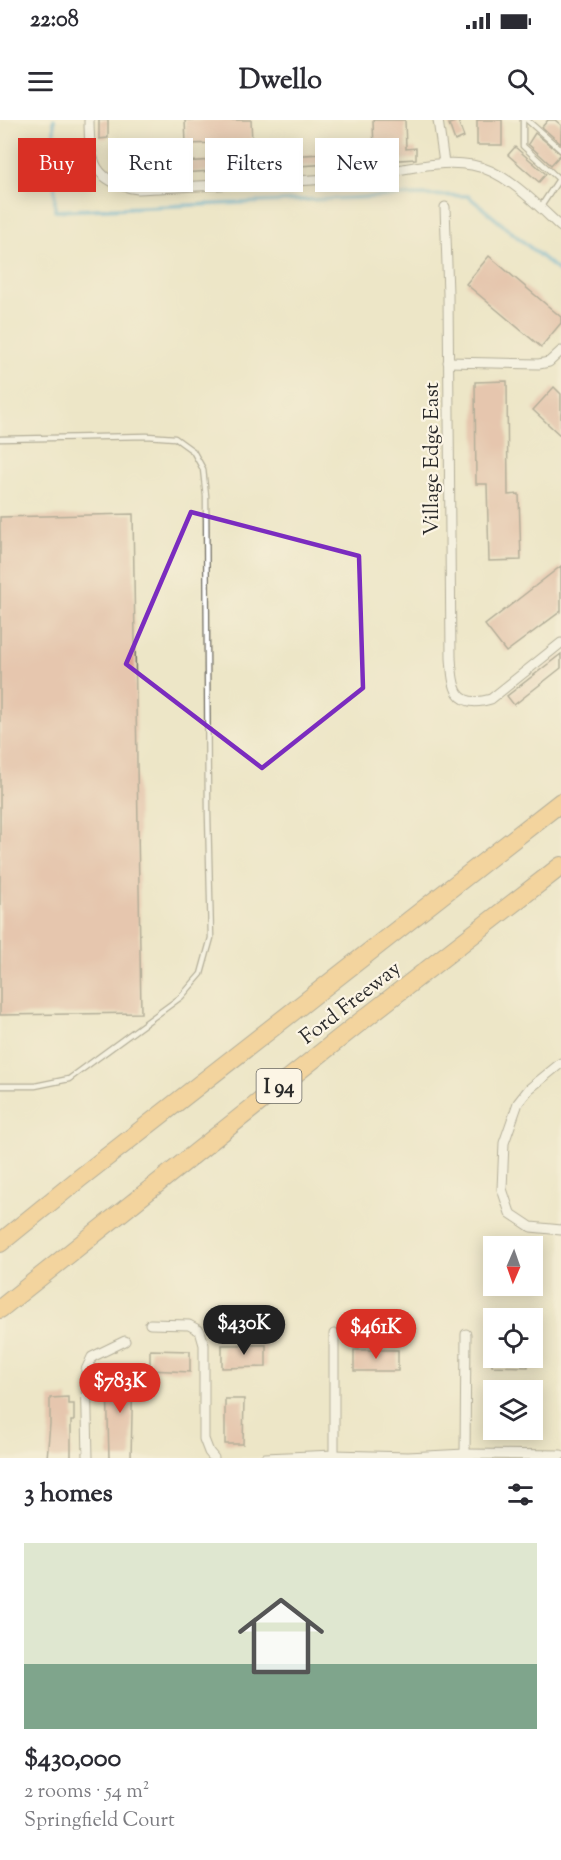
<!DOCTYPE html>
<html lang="en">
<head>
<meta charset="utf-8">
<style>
  body { margin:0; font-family:"Sorts Mill Goudy",serif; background:#f7f7f7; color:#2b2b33; height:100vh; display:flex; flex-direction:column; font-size:22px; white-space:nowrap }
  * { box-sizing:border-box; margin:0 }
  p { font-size:20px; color:#7c7c81 }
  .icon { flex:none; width:33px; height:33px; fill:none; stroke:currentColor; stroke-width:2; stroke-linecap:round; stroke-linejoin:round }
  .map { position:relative; height:1338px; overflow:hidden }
  .side { display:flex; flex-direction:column; background:#fff; flex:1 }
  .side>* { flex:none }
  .guide { position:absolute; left:18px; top:18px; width:525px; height:54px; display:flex; gap:12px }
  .needle { width:39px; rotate:182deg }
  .tools { position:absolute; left:483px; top:1116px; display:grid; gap:12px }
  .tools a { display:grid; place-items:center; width:60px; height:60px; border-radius:0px; background:#fff; box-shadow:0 3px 15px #0003; font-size:30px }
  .price { position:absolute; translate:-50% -51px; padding:0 14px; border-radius:21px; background:#d93025; color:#fff; font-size:20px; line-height:39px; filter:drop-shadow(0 2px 3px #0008) }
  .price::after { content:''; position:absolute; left:50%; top:36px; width:18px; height:14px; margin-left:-9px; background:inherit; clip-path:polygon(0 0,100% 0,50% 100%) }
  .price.current { background:#222; color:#fff }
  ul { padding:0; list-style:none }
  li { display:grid; align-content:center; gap:12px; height:318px; padding:0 24px }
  li span { display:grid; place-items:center; height:186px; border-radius:0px; color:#555 }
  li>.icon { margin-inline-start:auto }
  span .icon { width:108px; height:108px; fill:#fffc; stroke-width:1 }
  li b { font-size:26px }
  h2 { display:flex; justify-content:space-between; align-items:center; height:72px; padding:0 24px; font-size:26px }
  .pill { padding:0 21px; border-radius:0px; background:#fff; box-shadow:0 3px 15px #0003; font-size:21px; line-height:54px }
  .pill.current { background:#d93025; color:#fff }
  .status { display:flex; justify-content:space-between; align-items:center; height:42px; padding:0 30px; background:#fff; direction:ltr }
  .status svg { height:16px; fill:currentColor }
  header { display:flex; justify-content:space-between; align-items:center; height:78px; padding:0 24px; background:#fff; font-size:27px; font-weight:700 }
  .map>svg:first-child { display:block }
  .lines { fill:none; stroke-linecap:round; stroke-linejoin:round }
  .stream { stroke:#57a9d2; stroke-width:4 }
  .building { fill:#dda191 }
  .service-casing { stroke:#6f6c62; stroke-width:7 }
  .minor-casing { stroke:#6f6c62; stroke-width:11 }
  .motorway-casing { stroke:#6f6c62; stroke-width:20 }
  .service { stroke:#fff; stroke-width:4.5 }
  .minor { stroke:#fff; stroke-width:9 }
  .motorway { stroke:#fabe6d; stroke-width:18 }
  .marked { fill:none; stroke:#7b2cbf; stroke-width:4.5; stroke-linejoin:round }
  .labels { text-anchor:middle; stroke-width:4.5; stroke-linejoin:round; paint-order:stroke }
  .shield { fill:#fcf5e5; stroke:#6a6863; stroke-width:1.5 }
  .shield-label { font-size:20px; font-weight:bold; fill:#2b2b2b }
  .street-label { font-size:21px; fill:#2b2b2b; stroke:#fcf5e5 }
</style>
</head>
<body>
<div class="status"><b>22:08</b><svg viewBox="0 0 49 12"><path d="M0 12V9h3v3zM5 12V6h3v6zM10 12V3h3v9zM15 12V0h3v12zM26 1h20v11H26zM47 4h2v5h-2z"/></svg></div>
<header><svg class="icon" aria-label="menu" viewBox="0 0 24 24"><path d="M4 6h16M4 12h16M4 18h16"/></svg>Dwello<svg class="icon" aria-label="search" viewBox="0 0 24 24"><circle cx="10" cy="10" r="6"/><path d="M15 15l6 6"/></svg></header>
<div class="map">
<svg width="561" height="1338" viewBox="0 0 561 1338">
  <rect width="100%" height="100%" fill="#fcf5e5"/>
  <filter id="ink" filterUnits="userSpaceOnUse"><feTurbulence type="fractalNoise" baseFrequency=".0167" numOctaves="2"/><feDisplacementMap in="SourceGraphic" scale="12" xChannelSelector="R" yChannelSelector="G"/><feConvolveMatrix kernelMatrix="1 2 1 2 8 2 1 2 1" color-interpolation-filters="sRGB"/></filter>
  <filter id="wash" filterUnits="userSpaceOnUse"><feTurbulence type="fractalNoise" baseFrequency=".008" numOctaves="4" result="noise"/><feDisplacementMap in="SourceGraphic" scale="24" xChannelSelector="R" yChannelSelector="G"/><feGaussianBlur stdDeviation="1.35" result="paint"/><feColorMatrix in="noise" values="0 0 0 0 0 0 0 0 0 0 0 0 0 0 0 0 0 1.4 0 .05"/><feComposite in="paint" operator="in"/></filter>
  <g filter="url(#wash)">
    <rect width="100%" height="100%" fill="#ede6c7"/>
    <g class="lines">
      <path class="stream" d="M54,0l1,91 364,-16 49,1 93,77"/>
    </g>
    <g id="blocks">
      <g class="building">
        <path d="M99,0h9v18l-9,1z"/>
        <path d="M185,0h66l1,22 -66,2z"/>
        <path d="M373,0h32l1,29 10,-1v11l-286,17v-11l244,-14z"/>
        <rect x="477" y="0" width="25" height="25"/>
        <path d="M548,0h7l6,5v19l-19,-17z"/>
        <path d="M458,1l6,16 -9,4 -6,-17z"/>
        <path d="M535,13l26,21 -10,11 -23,-21z"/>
        <path d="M515,27l31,27 -7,8 -31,-27z"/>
        <path d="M489,136l72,61v6l-20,24 -75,-63z"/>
        <path d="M507,261l1,114 11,-1 2,66 -32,1 -2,-77h-11l-1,-102z"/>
        <path d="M554,267l7,7v42l-28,-26z"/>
        <path d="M133,394l8,499 -141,2v-498z"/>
        <path d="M561,446v45l-55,41 -21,-27z"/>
        <path d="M561,534v14l-47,37 -7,-9z"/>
        <path d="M222,1225h44v22l-44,1z"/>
        <path d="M150,1230l40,1v21l-40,-2z"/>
        <rect x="354" y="1230" width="44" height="21"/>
        <path d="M492,1238h36v9l-36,-1z"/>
        <path d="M112,1250h21l-2,88h-22l-2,-78h5z"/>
        <path d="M68,1277v7h6v17h-3v37h-24l3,-34v-26z"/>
        <path d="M225,1279h19l-1,45h-18z"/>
      </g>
    </g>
  </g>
  <g filter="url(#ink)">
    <use href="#blocks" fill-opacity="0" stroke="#6f6c62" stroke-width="1.5"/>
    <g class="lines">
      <defs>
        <g id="service">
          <path d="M523,0v26l38,35"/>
          <path d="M527,0l34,30"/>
          <path d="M540,88l21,-32"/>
          <path d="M0,319l147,-3 28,2 18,13 10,18 3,27 2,318 3,124 -10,36 -20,23 -112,82 -34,7h-35"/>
        </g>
        <g id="minor">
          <path d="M89,0c0,41 5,63 49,69 72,-4 144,-6 215,-12 39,-3 80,-19 119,-12 34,6 64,39 89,62"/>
          <path d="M438,0l6,43"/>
          <path d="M445,87l3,87 3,364c2,28 3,52 40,41l70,-56"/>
          <path d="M448,242l91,2 10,-2 12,-11"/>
          <path d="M561,943l-32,26 -11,14 -14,40 -2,46 8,24 21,14 30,3"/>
          <path d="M150,1204l39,1 11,6 4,14v94l5,13 5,6"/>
          <path d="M465,1334l1,-120"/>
          <path d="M334,1335v-121"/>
          <path d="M88,1338l-2,-88 6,-13 33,-16"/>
          <path d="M265,1338l69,-3 74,2 57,-3 96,1"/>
        </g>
        <g id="motorway">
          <path d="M0,1123l80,-65 481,-376"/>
          <path d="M0,1189l355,-283 206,-160"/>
        </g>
      </defs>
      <use href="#service" class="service-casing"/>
      <use href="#minor" class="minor-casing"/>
      <use href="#motorway" class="motorway-casing"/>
      <use href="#service" class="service"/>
      <use href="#minor" class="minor"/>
      <use href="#motorway" class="motorway"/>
    </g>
  </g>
  <path d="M0 0H561V1338H0ZM191,392l168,44 4,132 -101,80 -136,-104z" fill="#ede6c7" fill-opacity=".55" fill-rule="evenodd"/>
  <path class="marked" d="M191,392l168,44 4,132 -101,80 -136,-104z"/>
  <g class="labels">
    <rect class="shield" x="256.5" y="949" width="45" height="34" rx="4.5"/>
    <g class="shield-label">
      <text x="279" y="973">I 94</text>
    </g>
    <g class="street-label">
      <text transform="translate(431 339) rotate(-90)" y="7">Village Edge East</text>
      <text transform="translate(350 882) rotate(-38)" y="7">Ford Freeway</text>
    </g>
  </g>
</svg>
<div class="tools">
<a><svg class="needle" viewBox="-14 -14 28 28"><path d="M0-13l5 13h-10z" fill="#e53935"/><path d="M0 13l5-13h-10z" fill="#7c7c81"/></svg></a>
<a><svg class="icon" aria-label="locate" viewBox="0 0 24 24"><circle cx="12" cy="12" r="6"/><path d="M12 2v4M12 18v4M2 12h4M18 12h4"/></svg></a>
<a><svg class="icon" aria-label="layers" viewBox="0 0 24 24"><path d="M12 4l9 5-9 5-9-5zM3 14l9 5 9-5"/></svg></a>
</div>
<b class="price current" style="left:244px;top:1236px">$430K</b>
<b class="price" style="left:376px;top:1240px">$461K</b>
<b class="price" style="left:120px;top:1294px">$783K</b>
<div class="guide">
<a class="pill current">Buy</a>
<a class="pill">Rent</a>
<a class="pill">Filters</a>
<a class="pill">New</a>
</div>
</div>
<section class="side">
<h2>3 homes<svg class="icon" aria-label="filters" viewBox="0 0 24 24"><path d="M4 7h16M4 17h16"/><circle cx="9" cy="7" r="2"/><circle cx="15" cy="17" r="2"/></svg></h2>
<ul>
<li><span style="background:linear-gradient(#dfe7d0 65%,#7fa58c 0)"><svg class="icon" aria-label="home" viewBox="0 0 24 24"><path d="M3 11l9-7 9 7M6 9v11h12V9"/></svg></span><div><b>$430,000</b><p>2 rooms · 54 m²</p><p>Springfield Court</p></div></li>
</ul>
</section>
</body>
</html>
